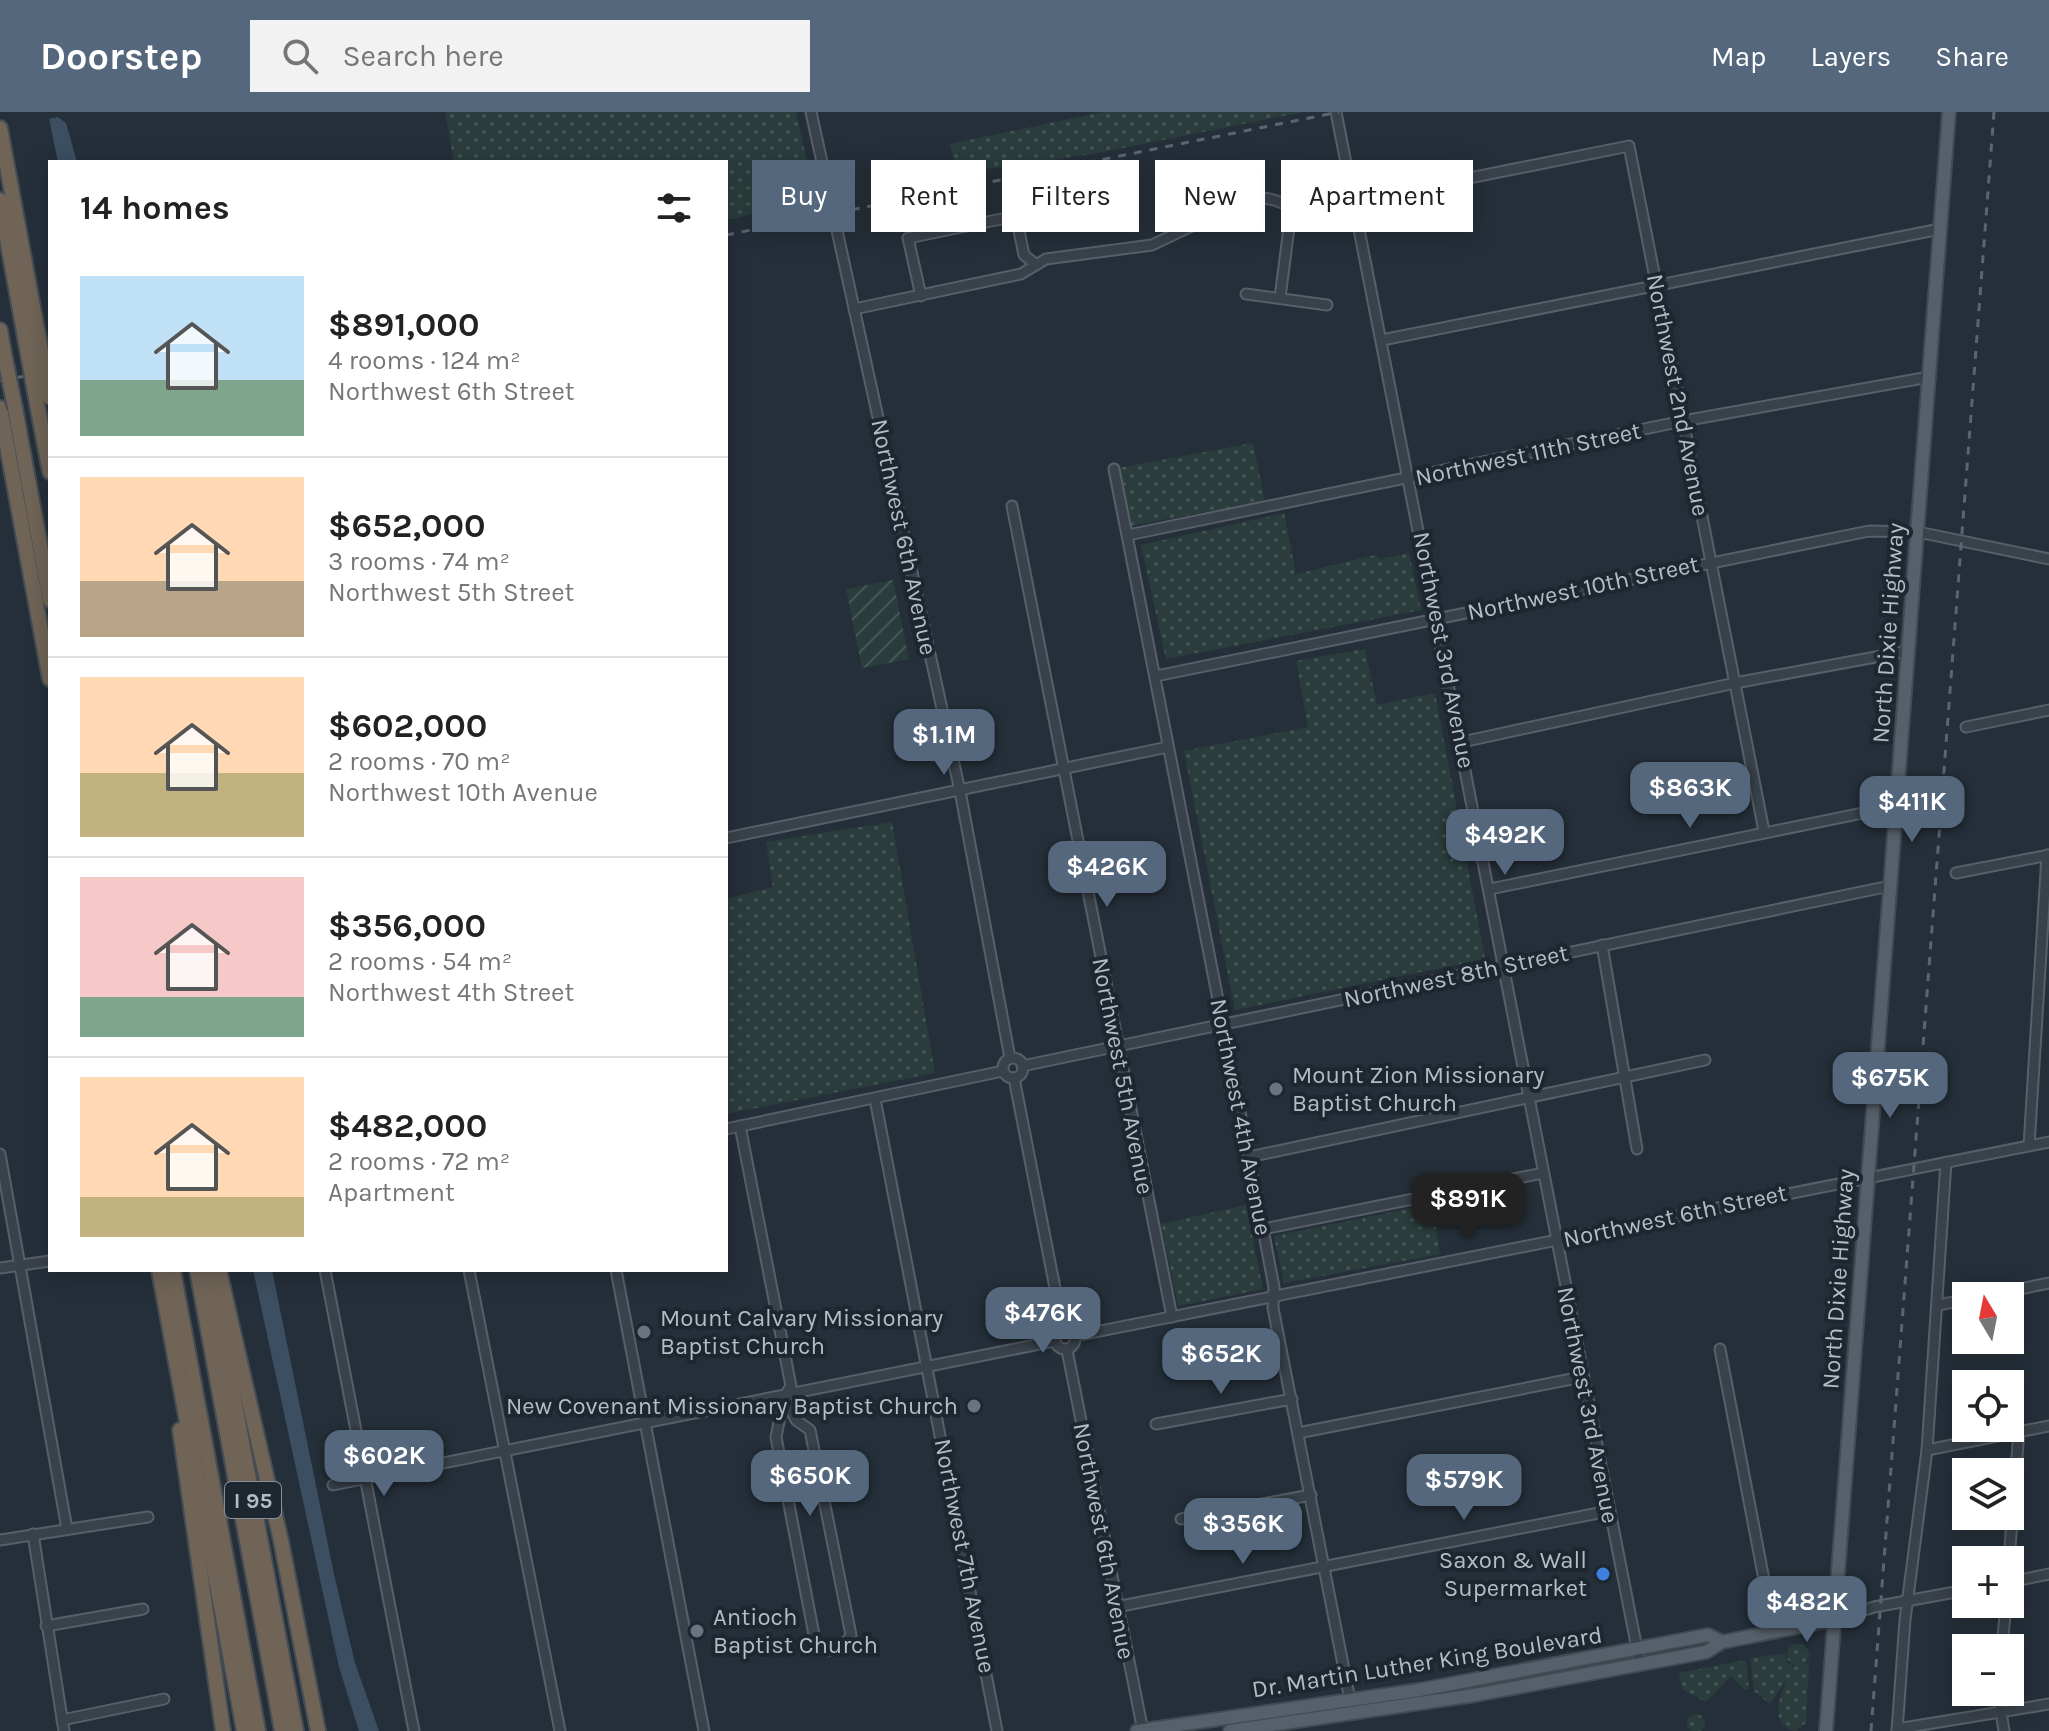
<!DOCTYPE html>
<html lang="en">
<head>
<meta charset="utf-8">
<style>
  body { margin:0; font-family:Karla,sans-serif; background:#f2f2f2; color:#222; height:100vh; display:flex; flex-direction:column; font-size:30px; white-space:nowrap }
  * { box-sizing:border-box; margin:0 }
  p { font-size:26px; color:#767676 }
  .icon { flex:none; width:44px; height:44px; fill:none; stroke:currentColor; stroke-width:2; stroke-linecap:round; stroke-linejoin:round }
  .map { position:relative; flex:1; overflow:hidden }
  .side { position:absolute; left:48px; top:48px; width:680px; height:1112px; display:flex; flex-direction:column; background:#fff; border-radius:0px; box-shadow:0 4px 20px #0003 }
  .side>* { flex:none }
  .hud { position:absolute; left:752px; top:48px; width:760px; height:72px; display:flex; gap:16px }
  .needle { width:52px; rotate:350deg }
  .buttons { position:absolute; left:1952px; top:1170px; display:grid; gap:16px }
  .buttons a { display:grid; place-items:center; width:72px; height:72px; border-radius:0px; background:#fff; box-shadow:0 4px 20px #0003; font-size:40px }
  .price { position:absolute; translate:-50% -68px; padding:0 18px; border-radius:16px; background:#54677d; color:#fff; font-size:26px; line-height:52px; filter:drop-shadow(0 2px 4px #0008) }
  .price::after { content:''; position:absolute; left:50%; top:48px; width:24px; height:18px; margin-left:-12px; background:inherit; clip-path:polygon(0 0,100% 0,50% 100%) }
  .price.on { background:#222; color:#fff }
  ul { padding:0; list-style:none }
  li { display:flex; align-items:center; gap:24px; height:200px; padding:0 32px }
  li+li { border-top:2px solid #e0e0e0 }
  li span { display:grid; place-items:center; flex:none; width:224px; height:160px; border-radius:0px; color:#555 }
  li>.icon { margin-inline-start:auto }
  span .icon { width:96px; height:96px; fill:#fffc; stroke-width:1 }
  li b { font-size:34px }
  h2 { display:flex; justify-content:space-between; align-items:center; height:96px; padding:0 32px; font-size:34px }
  .chip { padding:0 28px; border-radius:0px; background:#fff; box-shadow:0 4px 20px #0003; font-size:28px; line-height:72px }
  .chip.on { background:#54677d; color:#fff }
  header { display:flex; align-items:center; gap:48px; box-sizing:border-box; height:112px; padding:0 40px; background:#54677d; color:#fff }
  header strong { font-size:38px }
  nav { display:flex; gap:44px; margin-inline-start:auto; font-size:28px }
  .search { width:560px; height:72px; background:#f2f2f2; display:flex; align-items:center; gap:20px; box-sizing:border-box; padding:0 28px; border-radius:0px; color:#767676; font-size:30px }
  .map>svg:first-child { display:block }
  .grass { fill:url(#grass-dots) }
  .garden { fill:url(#garden-furrows) }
  .water { fill:#3c4e61 }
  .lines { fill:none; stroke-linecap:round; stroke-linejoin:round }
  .minor-casing { stroke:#575f68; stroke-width:13 }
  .major-casing { stroke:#424a53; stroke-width:16 }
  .highway-casing { stroke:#444c55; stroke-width:18 }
  .minor { stroke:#39414a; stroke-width:9 }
  .major { stroke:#57606a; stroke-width:12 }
  .highway { stroke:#6f6456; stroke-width:14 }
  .rail { stroke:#5b6570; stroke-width:3; stroke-dasharray:8 8; stroke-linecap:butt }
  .highway-bridge-casing { stroke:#444c55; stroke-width:18; stroke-linecap:butt }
  .highway-bridge { stroke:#6f6456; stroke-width:14 }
  .worship-dot { fill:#6b7280; stroke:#1e262f; stroke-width:3 }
  .shop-dot { fill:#3f7fe0; stroke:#1e262f; stroke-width:3 }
  .labels { text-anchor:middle; stroke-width:8; stroke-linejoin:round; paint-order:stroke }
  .shield { fill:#1e262f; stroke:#878f98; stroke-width:2 }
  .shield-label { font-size:22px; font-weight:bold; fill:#b4bcc5 }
  .street-label { font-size:24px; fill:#b4bcc5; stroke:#1e262f }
  .poi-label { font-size:24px; fill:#b4bcc5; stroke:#1e262f; text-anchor:start }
</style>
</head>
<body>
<header>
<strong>Doorstep</strong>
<div class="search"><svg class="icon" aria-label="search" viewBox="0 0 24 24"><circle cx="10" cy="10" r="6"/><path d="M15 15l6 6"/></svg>Search here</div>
<nav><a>Map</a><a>Layers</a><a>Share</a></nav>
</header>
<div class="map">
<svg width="2049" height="1619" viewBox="0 0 2049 1619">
  <defs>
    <pattern id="grass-dots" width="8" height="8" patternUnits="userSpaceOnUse" patternTransform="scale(2)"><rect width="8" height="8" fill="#2a3d3c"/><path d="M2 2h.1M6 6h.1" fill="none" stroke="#465757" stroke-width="1.8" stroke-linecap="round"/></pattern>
    <pattern id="garden-furrows" width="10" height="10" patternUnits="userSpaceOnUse" patternTransform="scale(2)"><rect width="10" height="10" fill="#2a3d3c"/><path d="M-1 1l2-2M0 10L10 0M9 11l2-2" fill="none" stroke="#465757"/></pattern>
  </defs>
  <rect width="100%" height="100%" fill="#252f39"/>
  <g class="grass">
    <path d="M445,0h351l20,89 -90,19v-58h-272z"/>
    <path d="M1103,0h201l-211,42 -136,19 -7,-29z"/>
    <path d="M1253,331l12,58 -146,27 -12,-58z"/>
    <path d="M1284,401l12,61 79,-19 5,4 29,-6 12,57 -255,49 -25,-114z"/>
    <path d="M1365,537l12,56 58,-12 50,266 -250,51 -51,-259 124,-24 -12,-66z"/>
    <path d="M892,710l43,251 -209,41v-215l47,-12 -7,-45z"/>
    <path d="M1432,1092l8,50 -156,29 -10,-47z"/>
    <path d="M1246,1093l17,84 -85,17 -17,-82z"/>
    <circle cx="1798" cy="1543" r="11"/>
    <path d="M1785,1542l2,8 7,5 15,-4 -3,60 -11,8c-28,-7 -14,-36 -7,-54l-18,27 -16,-13 -4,-33z"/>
    <path d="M1746,1548l3,29 -4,1 -14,-14 -25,26 -24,-13 -3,-16z"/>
    <circle cx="1696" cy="1611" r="9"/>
  </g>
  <path class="garden" d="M893,468l16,79 -47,9 -16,-79z"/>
  <g class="water">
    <path d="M58,5l8,6 11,39h-19l-9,-43z"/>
    <path d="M253,1158h19l62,304 21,89 24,68h-20l-20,-64z"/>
  </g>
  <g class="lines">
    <defs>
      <g id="minor">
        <path d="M811,0l149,679 50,267"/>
        <path d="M1336,0l304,1552"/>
        <path d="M1292,92l44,-6 14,4"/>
        <path d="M1246,182l81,11"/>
        <path d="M921,184l-13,-58 108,-22 8,39 10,8"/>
        <path d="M1280,186l12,-94"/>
        <path d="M854,197l167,-35 25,-15 106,-14 99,-47c27,-2 34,9 54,14 16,3 40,-6 55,-12l269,-54 135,685"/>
        <path d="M1382,228l558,-111"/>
        <path d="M1114,357l149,760 11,58 -1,21 77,392"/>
        <path d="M1012,394l160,811"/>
        <path d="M1128,423l555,-114 246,-44"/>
        <path d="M1156,564l713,-145 49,1 131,27"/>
        <path d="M1966,615l83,-17"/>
        <path d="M1462,630l273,-59 173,-32"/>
        <path d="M726,726l442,-91"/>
        <path d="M1956,761l93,-18"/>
        <path d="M1490,777l407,-83"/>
        <path d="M1602,833l35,204"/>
        <circle cx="1013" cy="956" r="10"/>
        <path d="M1022,954l868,-180"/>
        <path d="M1014,966l49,251"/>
        <path d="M875,987l122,632"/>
        <path d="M740,1014l51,260 -7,11 -8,40 39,203 8,10c14,1 20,-2 28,-15l-41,-205 -14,-10 -12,-23"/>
        <path d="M726,1017l277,-58"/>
        <path d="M2029,1034l18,-291"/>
        <path d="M0,1042l67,375"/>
        <path d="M1249,1045l456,-97"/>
        <path d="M1263,1117l280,-56"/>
        <path d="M0,1156l50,-7"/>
        <path d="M325,1158l89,461"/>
        <path d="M469,1158l91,461"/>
        <path d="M616,1158l88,461"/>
        <path d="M1985,1184l64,-13"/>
        <path d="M1937,1193l29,-5"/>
        <circle cx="1065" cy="1227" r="10"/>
        <path d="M1075,1224l974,-194"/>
        <path d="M1720,1237l54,283"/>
        <path d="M1067,1238l76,381"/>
        <path d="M1156,1312l136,-25"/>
        <path d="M1298,1321l284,-56"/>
        <path d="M1927,1338l122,-24"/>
        <path d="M333,1373l722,-144"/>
        <path d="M1181,1407l130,-24"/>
        <path d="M33,1422l31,197"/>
        <path d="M0,1428l148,-23"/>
        <path d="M2009,1448l10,-129"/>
        <path d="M2010,1470l39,-8"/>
        <path d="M1116,1495l493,-96"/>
        <path d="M1833,1508l41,-13 92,-17"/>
        <path d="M46,1514l97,-17"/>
        <path d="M2002,1536l4,-44"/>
        <path d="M1998,1580l6,39"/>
        <path d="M62,1608l102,-21"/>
        <path d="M1897,1617l152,-25"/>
        <path d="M1897,1619l8,-111 22,-170 19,-288"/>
      </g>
      <g id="major">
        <path d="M1137,1619l282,-41 289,-55 14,7"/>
        <path d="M1230,1619l245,-36 231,-43 16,-10 111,-22"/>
        <path d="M1826,1619l123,-1619"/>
      </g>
      <g id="highway">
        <path d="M0,16l39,212"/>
        <path d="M0,88l26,143"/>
        <path d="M0,218l3,18"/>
        <path d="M37,292l13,68"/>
        <path d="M0,296l50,271"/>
        <path d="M15,296l35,192"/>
        <path d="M159,1158l85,461"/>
        <path d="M173,1158l85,461"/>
        <path d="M197,1158l85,461"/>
        <path d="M210,1158l86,461"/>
        <path d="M219,1158l62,271 37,190"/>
        <path d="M180,1318l43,301"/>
      </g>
    </defs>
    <use href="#minor" class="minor-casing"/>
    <use href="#major" class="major-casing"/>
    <use href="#highway" class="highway-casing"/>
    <use href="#minor" class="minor"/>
    <use href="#major" class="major"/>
    <use href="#highway" class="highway"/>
    <g class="rail">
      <path d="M726,123l613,-123"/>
      <path d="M0,269l50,-10"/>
      <path d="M1871,1619l123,-1619"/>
    </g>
    <defs>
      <g id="highway-bridge">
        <path d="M39,228l11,58"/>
        <path d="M26,231l11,61"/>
        <path d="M3,236l12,60"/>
      </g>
    </defs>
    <use href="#highway-bridge" class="highway-bridge-casing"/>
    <use href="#highway-bridge" class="highway-bridge"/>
  </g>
  <g class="worship-dot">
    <circle cx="1276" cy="977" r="8"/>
    <circle cx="644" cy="1220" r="8"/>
    <circle cx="974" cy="1294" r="8"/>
    <circle cx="697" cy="1519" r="8"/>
  </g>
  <circle class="shop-dot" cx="1603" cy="1462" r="8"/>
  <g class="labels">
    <rect class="shield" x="225" y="1370" width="56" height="36" rx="6"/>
    <g class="shield-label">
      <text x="253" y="1396">I 95</text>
    </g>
    <g class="street-label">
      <text transform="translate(1678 283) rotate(79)" y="8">Northwest 2nd Avenue</text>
      <text transform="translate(1528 342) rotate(-12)" y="8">Northwest 11th Street</text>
      <text transform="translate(904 425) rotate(78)" y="8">Northwest 6th Avenue</text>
      <text transform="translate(1583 476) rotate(-12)" y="8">Northwest 10th Street</text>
      <text transform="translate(1888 521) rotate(-86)" y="8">North Dixie Highway</text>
      <text transform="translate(1444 538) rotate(79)" y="8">Northwest 3rd Avenue</text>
      <text transform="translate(1456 864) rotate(-12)" y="8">Northwest 8th Street</text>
      <text transform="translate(1123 964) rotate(79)" y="8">Northwest 5th Avenue</text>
      <text transform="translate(1241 1005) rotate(79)" y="8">Northwest 4th Avenue</text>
      <text transform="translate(1675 1104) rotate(-12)" y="8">Northwest 6th Street</text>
      <text transform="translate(1838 1167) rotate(-86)" y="8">North Dixie Highway</text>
      <text transform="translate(1588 1293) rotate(79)" y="8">Northwest 3rd Avenue</text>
      <text transform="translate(1104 1429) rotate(79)" y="8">Northwest 6th Avenue</text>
      <text transform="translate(965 1444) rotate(79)" y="8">Northwest 7th Avenue</text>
      <text transform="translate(1427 1550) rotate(-9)" y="8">Dr. Martin Luther King Boulevard</text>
    </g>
    <g class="poi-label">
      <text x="1292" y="971">Mount Zion Missionary<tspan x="1292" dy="28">Baptist Church</tspan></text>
      <text x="660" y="1214">Mount Calvary Missionary<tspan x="660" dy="28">Baptist Church</tspan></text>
      <text x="958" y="1302" text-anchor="end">New Covenant Missionary Baptist Church</text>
      <text x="1587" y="1456" text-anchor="end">Saxon &amp; Wall<tspan x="1587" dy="28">Supermarket</tspan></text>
      <text x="713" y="1513">Antioch<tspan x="713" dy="28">Baptist Church</tspan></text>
    </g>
  </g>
</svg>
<div class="buttons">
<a><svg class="needle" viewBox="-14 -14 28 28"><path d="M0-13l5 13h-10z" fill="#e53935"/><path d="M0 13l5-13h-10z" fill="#767676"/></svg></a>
<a><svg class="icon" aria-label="locate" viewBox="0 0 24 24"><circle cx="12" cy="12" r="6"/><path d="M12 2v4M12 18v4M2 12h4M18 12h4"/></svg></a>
<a><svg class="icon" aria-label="layers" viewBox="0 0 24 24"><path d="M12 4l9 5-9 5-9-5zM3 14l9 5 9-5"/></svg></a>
<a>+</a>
<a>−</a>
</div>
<b class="price" style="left:944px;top:665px">$1.1M</b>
<b class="price" style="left:1690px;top:718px">$863K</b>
<b class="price" style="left:1912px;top:732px">$411K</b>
<b class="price" style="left:1505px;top:765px">$492K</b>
<b class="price" style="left:1107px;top:797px">$426K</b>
<b class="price" style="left:1890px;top:1008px">$675K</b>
<b class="price on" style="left:1468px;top:1129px">$891K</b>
<b class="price" style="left:1043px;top:1243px">$476K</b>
<b class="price" style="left:1221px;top:1284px">$652K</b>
<b class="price" style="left:384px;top:1386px">$602K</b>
<b class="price" style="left:810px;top:1406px">$650K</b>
<b class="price" style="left:1464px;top:1410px">$579K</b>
<b class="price" style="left:1243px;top:1454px">$356K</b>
<b class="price" style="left:1807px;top:1532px">$482K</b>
<div class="hud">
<a class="chip on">Buy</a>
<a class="chip">Rent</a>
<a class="chip">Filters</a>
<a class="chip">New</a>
<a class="chip">Apartment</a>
</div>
<section class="side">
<h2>14 homes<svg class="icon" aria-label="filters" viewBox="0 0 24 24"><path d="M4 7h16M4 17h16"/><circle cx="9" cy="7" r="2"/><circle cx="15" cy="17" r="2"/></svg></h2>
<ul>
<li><span style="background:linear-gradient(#bfe0f5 65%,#7fa58c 0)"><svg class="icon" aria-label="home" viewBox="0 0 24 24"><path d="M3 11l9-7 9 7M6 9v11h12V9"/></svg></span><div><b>$891,000</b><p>4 rooms · 124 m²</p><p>Northwest 6th Street</p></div></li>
<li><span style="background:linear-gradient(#ffd9b3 65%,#b9a48a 0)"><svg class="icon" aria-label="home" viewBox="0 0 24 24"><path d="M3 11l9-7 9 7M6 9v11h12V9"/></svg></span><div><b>$652,000</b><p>3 rooms · 74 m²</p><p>Northwest 5th Street</p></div></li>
<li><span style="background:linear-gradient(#ffd9b3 60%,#c2b280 0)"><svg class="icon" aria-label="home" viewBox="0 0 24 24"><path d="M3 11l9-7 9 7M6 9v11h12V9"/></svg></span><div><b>$602,000</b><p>2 rooms · 70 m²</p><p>Northwest 10th Avenue</p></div></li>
<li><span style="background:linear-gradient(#f6c9c9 75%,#7fa58c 0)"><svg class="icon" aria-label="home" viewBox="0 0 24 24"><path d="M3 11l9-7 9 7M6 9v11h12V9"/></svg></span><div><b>$356,000</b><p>2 rooms · 54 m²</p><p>Northwest 4th Street</p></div></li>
<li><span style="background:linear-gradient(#ffd9b3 75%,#c2b280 0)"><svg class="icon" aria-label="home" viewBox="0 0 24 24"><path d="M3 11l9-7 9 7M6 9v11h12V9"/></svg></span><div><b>$482,000</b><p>2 rooms · 72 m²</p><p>Apartment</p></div></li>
</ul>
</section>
</div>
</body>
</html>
